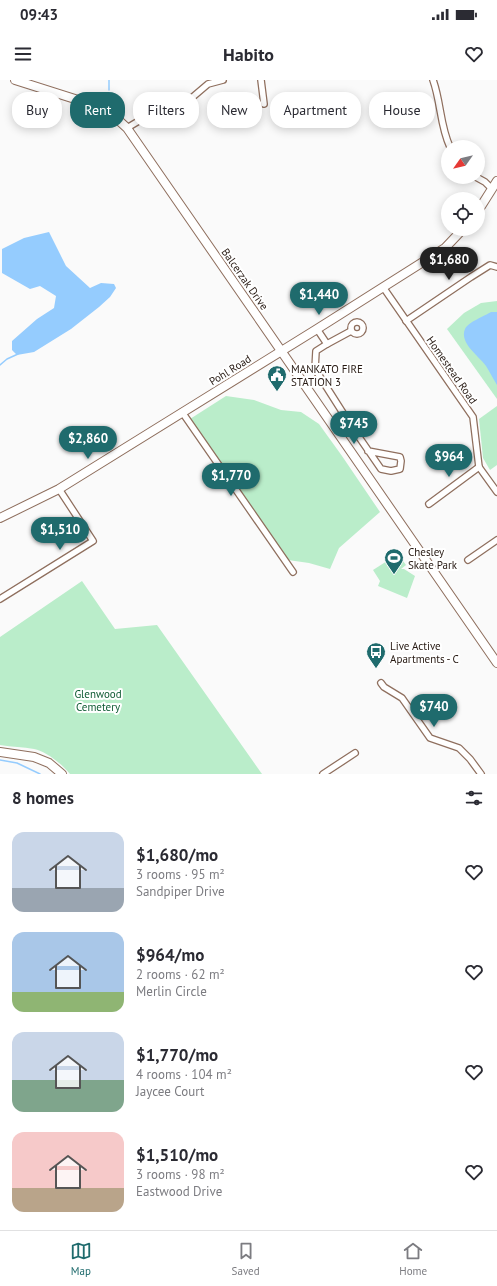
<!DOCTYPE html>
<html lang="en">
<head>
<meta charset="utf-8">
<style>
  body { margin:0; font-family:"PT Sans",sans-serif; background:#f7f7f7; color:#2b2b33; height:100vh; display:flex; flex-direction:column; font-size:15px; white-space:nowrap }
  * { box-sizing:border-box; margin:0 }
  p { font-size:13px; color:#7c7c81 }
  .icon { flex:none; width:22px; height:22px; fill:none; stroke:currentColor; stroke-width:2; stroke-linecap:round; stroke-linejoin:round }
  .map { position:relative; height:694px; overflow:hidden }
  .side { display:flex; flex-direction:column; background:#fff; flex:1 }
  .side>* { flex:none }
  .hud { position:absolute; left:12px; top:12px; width:473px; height:36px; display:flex; gap:8px }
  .needle { width:26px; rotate:236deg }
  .fabs { position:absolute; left:441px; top:60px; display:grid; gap:8px }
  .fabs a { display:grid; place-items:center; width:44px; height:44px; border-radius:50%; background:#fff; box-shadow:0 2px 10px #0003; font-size:20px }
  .price { position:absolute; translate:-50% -34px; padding:0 9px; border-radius:14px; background:#1f6b6d; color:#fff; font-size:13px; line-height:26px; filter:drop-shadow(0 1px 2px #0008) }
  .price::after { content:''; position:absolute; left:50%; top:24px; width:12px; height:9px; margin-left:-6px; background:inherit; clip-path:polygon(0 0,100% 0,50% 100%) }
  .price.active { background:#222; color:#fff }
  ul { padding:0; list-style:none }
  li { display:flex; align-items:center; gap:12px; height:100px; padding:0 12px }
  li span { display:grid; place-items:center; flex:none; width:112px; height:80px; border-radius:12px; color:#555 }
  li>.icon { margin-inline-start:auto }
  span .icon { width:48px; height:48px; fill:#fffc; stroke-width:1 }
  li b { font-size:17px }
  h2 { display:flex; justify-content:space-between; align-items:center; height:48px; padding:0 12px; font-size:17px }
  .pill { padding:0 14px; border-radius:16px; background:#fff; box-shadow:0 2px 10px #0003; font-size:14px; line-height:36px }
  .pill.active { background:#1f6b6d; color:#fff }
  .status { display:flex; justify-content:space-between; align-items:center; height:28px; padding:0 20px; background:#fff; direction:ltr }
  .status svg { height:11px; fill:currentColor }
  header { display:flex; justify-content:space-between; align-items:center; height:52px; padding:0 12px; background:#fff; font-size:18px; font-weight:700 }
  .tab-bar { display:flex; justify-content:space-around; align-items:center; height:56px; border-top:1px solid #e1e1e2; background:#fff; font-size:11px; color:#7c7c81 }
  .tab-bar a { display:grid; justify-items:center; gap:2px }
  .tab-bar .active { color:#1f6b6d }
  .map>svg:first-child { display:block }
  .green { fill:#baedca }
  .water { fill:#95ccfe }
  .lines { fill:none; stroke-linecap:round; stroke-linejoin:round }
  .stream { stroke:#95ccfe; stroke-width:1.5 }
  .street-casing { stroke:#8f6f5e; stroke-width:8 }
  .secondary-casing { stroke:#8f6f5e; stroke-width:10 }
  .street { stroke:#fff; stroke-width:5.5 }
  .secondary { stroke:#fff; stroke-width:8 }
  .labels { text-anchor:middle; stroke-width:4; stroke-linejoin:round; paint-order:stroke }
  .street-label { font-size:11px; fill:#261912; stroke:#fff }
  .poi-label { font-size:11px; fill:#261912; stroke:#fff; text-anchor:start }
  .park-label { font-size:11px; fill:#0d5a32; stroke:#fff }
</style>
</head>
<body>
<div class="status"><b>09:43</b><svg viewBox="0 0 49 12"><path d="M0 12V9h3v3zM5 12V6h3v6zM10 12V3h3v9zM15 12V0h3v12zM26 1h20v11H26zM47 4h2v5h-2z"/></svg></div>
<header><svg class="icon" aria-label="menu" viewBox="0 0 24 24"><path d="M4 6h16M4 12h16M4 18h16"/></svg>Habito<svg class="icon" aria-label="heart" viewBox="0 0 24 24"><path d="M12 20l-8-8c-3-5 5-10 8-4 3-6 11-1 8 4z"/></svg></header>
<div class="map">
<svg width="497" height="694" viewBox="0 0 497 694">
  <rect width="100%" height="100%" fill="#fafafa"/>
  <g class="green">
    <path d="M497,221v98l-50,-70 17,-16 17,-10z"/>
    <path d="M226,316l28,4 27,10 20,2 18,12 23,32 38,56 -41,36 -9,21 -21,-6 -21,-3 -98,-141z"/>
    <path d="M497,326v59l-7,5 -7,-12 -4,-39z"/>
    <path d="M398,474l8,11 -5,4h3l11,7 -8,22 -29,-12 2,-5 -7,-11z"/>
    <path d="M82,501l33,48 42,-4 105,149h-192c-7,-9 -24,-23 -36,-25 -11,-2 -22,-2 -34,-4v-108z"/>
  </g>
  <g class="water">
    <path d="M49,152l17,34 24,22 11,-5 13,1 2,4 -6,9 -11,10 -28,22 -37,23 -17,3 -5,-5v-9l25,-22 17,-11 2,-12 -16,-10 -10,3 -28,-16v-24l22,-11z"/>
    <path d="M491,232h6v73c-4,-6 -7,-13 -11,-19 -7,-10 -27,-23 -21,-37 3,-7 20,-13 26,-17z"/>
  </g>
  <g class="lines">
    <g class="stream">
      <path d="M109,10v-10"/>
      <path d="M0,285l7,-6 11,-5"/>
      <path d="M0,680l17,3 23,11"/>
    </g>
    <defs>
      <g id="street">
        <path d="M261,0l3,24"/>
        <path d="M433,0c8,22 7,46 17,67"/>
        <path d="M127,48l20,-12 31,-9 10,-6 20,-17 15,-4"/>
        <path d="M476,97l9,5 7,7"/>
        <path d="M383,207l90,130 6,50 18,25"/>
        <path d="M406,241l65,-44 19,-12 7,2"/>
        <circle cx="357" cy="248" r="6"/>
        <path d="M317,249l10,15 -11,7 -1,18 35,55 31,45 10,2 9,-2 1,-8 -1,-4 -32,-6"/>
        <path d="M327,264l24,-13"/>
        <path d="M182,332l111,160"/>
        <path d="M429,424l50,-37"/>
        <path d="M468,480l29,-20"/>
        <path d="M0,519l93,-58 -34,-52"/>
        <path d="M381,603l3,4 18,11 28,40 29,10 11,11 11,15"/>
        <path d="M323,694l32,-21"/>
      </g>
      <g id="secondary">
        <path d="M15,0l82,26 18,11 12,11 370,535"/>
        <path d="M478,131l19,-30"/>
        <path d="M0,438l59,-29 258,-160 128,-81 18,-19"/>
        <path d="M0,672l34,5 15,6 13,11"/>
      </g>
    </defs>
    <use href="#street" class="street-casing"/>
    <use href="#secondary" class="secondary-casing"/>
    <use href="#street" class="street"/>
    <use href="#secondary" class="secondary"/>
  </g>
  <defs>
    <symbol id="civic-pin" viewBox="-11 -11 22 30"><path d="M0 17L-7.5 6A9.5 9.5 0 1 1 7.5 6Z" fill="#1f6b6d" stroke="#fff"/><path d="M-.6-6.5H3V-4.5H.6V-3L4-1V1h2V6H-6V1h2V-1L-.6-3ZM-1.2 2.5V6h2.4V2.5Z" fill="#fff"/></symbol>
    <symbol id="stadium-pin" viewBox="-11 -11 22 30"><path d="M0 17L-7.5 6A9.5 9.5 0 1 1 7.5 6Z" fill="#1f6b6d" stroke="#fff"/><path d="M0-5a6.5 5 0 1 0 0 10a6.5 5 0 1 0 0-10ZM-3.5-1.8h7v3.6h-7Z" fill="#fff"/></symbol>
    <symbol id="bus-pin" viewBox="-11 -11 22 30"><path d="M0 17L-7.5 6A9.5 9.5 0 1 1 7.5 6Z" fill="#1f6b6d" stroke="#fff"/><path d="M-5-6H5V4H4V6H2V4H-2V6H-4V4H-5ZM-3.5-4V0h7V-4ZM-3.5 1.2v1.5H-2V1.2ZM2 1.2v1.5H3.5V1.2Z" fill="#fff"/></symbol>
  </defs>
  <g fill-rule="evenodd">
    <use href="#civic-pin" x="266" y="284" width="22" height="30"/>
    <use href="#stadium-pin" x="383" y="467" width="22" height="30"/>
    <use href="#bus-pin" x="365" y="561" width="22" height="30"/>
  </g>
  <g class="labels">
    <g class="street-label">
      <text transform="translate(245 199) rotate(55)" y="4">Balcerzak Drive</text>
      <text transform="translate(230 290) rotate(-32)" y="4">Pohl Road</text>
      <text transform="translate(452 290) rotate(55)" y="4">Homestead Road</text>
    </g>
    <g class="poi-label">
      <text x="291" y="293">MANKATO FIRE<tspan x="291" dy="13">STATION 3</tspan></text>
      <text x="408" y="476">Chesley<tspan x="408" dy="13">Skate Park</tspan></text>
      <text x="390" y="570">Live Active<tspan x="390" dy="13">Apartments - C</tspan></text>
    </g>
    <g class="park-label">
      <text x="98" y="618">Glenwood<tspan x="98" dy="13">Cemetery</tspan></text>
    </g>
  </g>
</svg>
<div class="fabs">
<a><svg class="needle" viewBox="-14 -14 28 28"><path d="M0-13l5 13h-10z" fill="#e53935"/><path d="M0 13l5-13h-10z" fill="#7c7c81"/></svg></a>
<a><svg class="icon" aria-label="locate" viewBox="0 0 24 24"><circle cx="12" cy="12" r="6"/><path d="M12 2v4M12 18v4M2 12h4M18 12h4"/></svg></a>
</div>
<b class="price active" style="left:449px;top:201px">$1,680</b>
<b class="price" style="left:319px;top:236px">$1,440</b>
<b class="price" style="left:354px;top:365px">$745</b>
<b class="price" style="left:88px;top:380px">$2,860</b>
<b class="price" style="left:449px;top:398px">$964</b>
<b class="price" style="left:231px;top:417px">$1,770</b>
<b class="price" style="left:60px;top:471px">$1,510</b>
<b class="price" style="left:434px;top:648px">$740</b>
<div class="hud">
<a class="pill">Buy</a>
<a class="pill active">Rent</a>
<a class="pill">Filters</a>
<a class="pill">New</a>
<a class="pill">Apartment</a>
<a class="pill">House</a>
</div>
</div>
<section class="side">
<h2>8 homes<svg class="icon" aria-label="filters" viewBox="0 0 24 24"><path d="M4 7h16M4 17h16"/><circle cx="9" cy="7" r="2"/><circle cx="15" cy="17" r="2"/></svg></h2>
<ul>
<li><span style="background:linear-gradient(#c9d6e8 70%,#9aa5b1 0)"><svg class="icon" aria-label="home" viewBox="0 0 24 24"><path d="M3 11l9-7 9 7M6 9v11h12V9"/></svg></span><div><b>$1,680/mo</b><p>3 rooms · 95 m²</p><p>Sandpiper Drive</p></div><svg class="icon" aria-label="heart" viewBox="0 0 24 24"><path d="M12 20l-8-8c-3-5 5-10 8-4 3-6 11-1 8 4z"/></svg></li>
<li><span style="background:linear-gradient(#a9c7e8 75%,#8fb573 0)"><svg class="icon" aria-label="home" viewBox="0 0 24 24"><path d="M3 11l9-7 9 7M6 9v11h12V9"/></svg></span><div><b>$964/mo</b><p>2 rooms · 62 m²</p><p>Merlin Circle</p></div><svg class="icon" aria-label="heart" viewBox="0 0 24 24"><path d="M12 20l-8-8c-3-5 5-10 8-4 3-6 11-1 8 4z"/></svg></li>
<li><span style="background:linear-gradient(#c9d6e8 60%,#7fa58c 0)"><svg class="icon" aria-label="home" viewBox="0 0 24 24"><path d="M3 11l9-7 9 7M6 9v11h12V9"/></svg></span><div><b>$1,770/mo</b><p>4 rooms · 104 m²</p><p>Jaycee Court</p></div><svg class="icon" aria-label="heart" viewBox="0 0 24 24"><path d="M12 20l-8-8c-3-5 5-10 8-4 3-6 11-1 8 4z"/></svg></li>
<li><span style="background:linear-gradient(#f6c9c9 70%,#b9a48a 0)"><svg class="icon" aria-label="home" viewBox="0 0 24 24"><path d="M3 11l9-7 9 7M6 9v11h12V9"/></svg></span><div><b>$1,510/mo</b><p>3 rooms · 98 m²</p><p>Eastwood Drive</p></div><svg class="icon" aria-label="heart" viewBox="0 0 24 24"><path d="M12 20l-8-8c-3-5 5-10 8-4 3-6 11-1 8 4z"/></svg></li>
</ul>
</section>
<nav class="tab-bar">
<a class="active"><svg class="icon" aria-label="map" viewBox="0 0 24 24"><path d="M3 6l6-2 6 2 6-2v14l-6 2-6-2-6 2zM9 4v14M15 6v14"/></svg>Map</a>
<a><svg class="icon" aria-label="saved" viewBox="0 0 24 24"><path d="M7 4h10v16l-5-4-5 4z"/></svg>Saved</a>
<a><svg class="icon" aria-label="home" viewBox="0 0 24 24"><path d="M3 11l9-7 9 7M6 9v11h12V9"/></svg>Home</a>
</nav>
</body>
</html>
